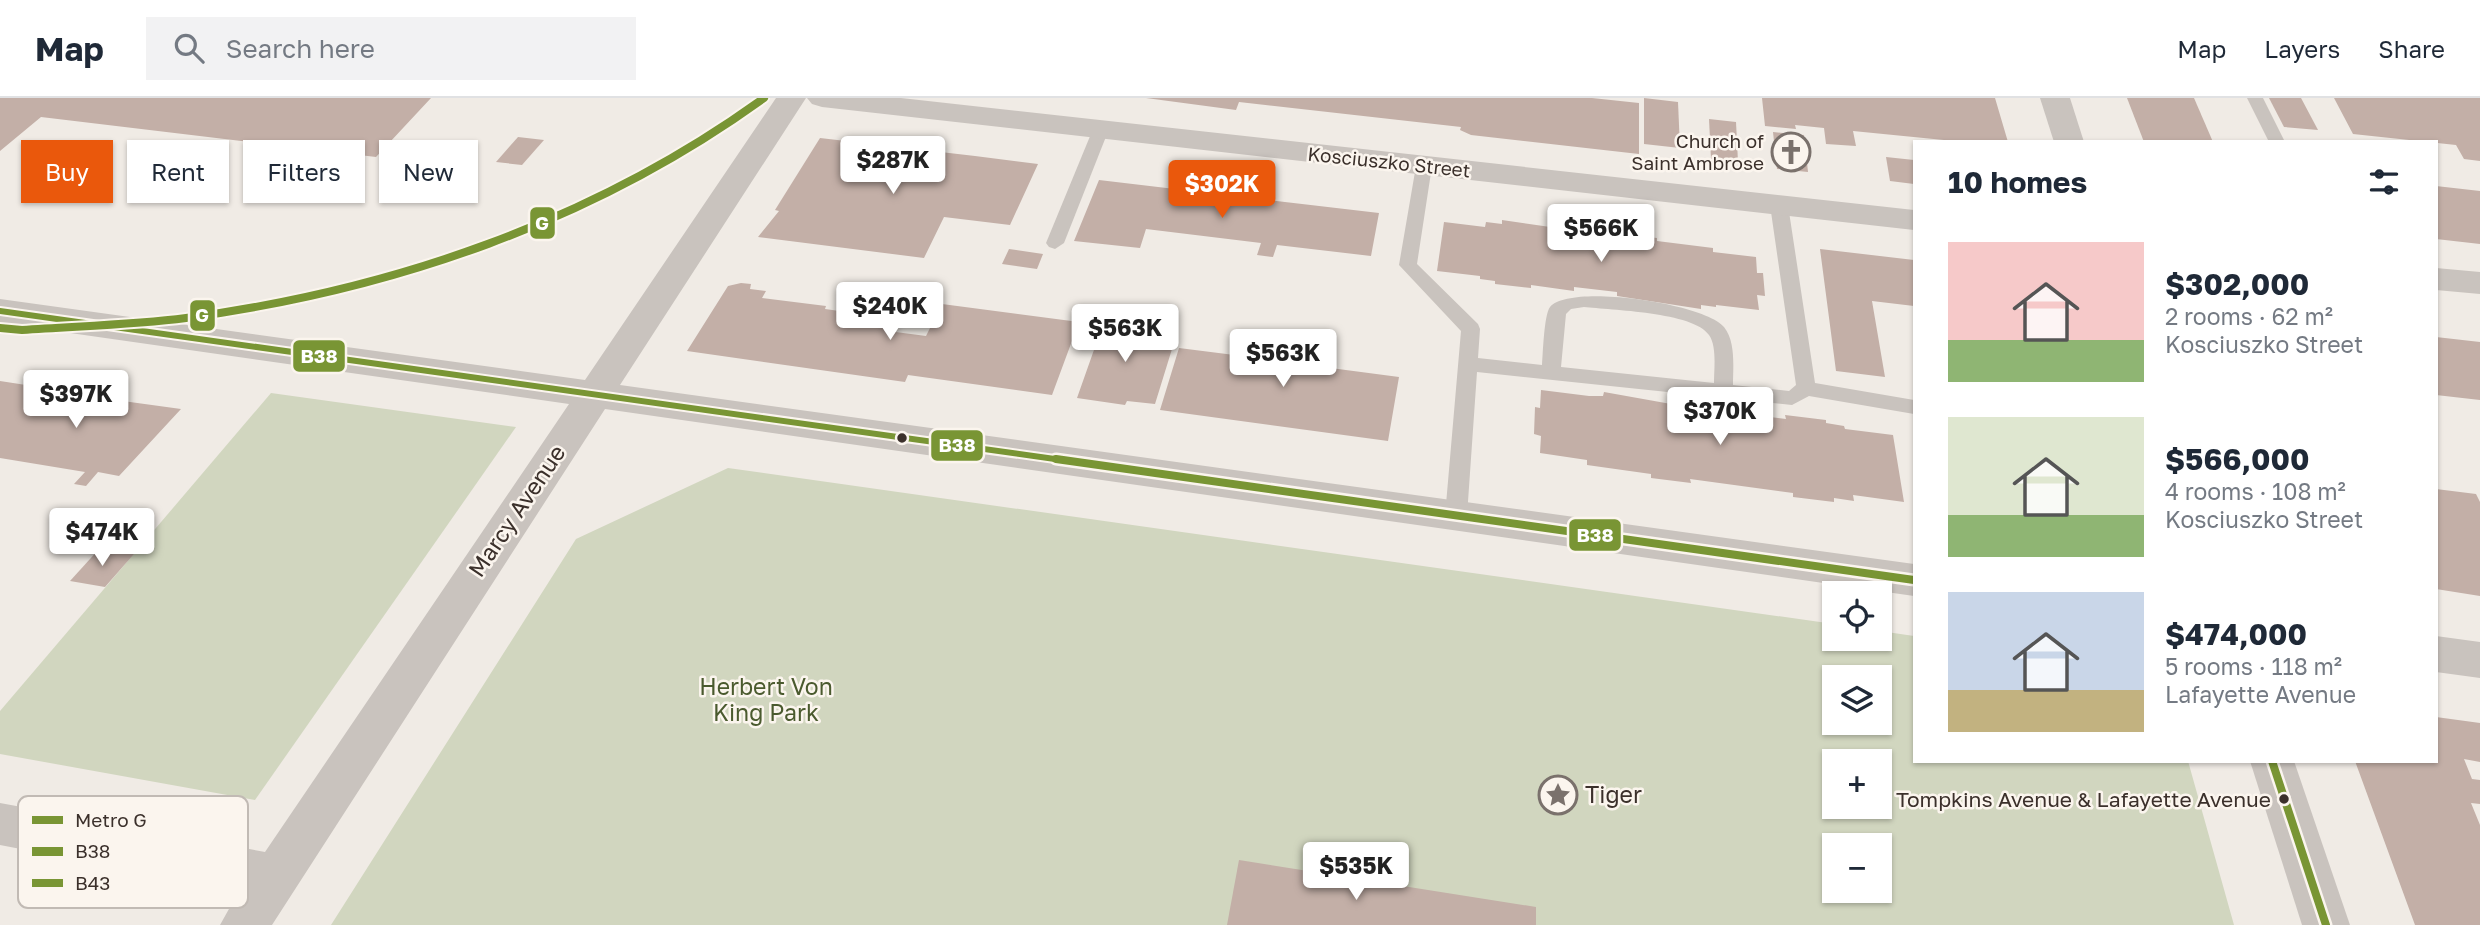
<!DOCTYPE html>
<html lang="en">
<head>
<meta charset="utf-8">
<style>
  body { margin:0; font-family:"Golos Text",sans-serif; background:#f2f2f3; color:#1f2937; height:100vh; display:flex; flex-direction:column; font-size:26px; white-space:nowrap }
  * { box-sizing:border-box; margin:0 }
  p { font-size:23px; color:#747a83 }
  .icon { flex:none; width:38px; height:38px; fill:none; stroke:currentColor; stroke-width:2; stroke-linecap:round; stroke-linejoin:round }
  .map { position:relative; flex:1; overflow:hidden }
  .sheet { position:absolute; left:1913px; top:42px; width:525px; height:623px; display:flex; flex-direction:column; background:#fff; border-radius:0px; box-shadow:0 2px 5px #0004 }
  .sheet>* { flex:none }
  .guide { position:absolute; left:21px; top:42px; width:665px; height:63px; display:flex; gap:14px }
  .tools { position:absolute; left:1822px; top:483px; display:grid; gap:14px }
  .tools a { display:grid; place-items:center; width:70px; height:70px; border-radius:0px; background:#fff; box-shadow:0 2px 5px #0004; font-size:35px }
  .price { position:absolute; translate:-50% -60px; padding:0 16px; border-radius:7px; background:#fff; color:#222; font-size:23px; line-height:46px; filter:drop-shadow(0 2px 4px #0008) }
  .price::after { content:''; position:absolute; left:50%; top:42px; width:21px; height:16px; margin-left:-10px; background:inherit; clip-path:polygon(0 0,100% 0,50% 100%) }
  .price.active { background:#ea580c; color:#fff }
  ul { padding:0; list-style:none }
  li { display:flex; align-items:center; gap:21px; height:175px; padding:0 35px }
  li span { display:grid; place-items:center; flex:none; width:196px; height:140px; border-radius:0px; color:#555 }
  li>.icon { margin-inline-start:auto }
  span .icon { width:84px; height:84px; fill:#fffc; stroke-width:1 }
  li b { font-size:30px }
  h2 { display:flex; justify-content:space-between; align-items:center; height:84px; padding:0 35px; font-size:30px }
  .tag { padding:0 24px; border-radius:0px; background:#fff; box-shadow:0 2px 5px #0004; font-size:24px; line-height:63px }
  .tag.active { background:#ea580c; color:#fff }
  header { display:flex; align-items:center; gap:42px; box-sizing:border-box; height:98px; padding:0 35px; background:#fff; border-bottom:2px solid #e0e1e3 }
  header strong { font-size:33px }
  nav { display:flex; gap:38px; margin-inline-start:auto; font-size:24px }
  .search { width:490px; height:63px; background:#f2f2f3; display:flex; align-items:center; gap:18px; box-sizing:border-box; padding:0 24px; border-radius:0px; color:#747a83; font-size:26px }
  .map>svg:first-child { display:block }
  .green { fill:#d1d6bf; fill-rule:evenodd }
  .building { fill:#c3afa7 }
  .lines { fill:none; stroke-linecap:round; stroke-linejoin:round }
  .service { fill:#c9c3be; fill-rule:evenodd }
  .minor { fill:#c9c3be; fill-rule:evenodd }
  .bus-1-far1-casing { stroke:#fbf5ee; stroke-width:10 }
  .bus-1-casing { stroke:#fbf5ee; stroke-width:13 }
  .bus-2-casing { stroke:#fbf5ee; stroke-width:13 }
  .bus-1-far1 { stroke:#799534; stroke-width:6 }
  .bus-1 { stroke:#799534; stroke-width:8 }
  .bus-2 { stroke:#799534; stroke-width:8 }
  .metro-1-casing { stroke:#fbf5ee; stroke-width:12 }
  .metro-1 { stroke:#799534; stroke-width:8 }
  .bus-dot { fill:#3b302b; stroke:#fbf5ee; stroke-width:2.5 }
  .labels { text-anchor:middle; stroke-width:5; stroke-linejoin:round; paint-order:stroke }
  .far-poi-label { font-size:19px; fill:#3b302b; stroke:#fbf5ee; text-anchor:end }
  .far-street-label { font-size:19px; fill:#3b302b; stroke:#fbf5ee }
  .bus-label { font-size:21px; fill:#3b302b; stroke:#fbf5ee; text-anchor:end }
  .street-label { font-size:23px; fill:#3b302b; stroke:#fbf5ee }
  .park-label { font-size:23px; fill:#4a5a2e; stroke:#fbf5ee }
  .poi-label { font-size:23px; fill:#3b302b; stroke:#fbf5ee; text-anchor:start }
  .key { fill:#fbf5ee; stroke:#c1bab4; stroke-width:2 }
  .key-label { font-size:19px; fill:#3b302b }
  .line-badge { stroke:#fbf5ee; stroke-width:2.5 }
  .badge-label { font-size:19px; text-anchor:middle; font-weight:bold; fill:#fff }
</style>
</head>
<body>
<header>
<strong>Map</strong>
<div class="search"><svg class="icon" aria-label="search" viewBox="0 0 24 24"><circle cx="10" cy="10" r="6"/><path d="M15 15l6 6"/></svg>Search here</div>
<nav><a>Map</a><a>Layers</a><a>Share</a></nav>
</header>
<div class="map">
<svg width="2480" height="827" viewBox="0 0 2480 827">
  <rect width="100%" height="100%" fill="#f0ebe5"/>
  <g class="green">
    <path d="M271,295l245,34 -261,373 -255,-46v-43z"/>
    <path d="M728,370l1106,156v15h46v-8l34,5v125h274l46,164h-1903l245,-386zM1834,579h46v46h-46zM1834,663h46v46h-46zM1834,747h46v46h-46z"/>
  </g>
  <g class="building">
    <path d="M0,0h431l-55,59 -335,-40 -41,34z"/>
    <path d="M1146,0h446l47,5v51l-168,-19 -11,-5 1,-3 -222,-25 -3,8z"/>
    <path d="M1644,0l34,4 2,46 -36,-4z"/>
    <path d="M1762,0h233l13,44h-44l-111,-11 3,15 -30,-2 -2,-16 -29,-3 1,4 -31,-3z"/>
    <path d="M2127,0h67l19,44h-69z"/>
    <path d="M2269,0h32l17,32 -34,-3z"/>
    <path d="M2334,0h146v63l-16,-2 -8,-14 -103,-11z"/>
    <path d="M1709,21l27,3 2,40 -27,-3z"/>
    <path d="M1773,34l31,3 4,37 -31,-3z"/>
    <path d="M518,39l26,3 -22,25 -26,-3z"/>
    <path d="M820,40l155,18 63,8 -28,61 -66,-8 -20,41 -166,-21 21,-26 -4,-1z"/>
    <path d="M1886,59l28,3v24l-24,-3z"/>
    <path d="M1099,82l280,33 -8,43 -94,-11 -4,12 -16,-2 4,-12 -115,-14 -6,19 -66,-7z"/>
    <path d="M2436,88l44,5v53l-44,-5z"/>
    <path d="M1502,122l118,17v-3l37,4v3l56,7v4l43,5 1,16h6l2,23 -8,-1 2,15 -43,-5v2l-15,-2v4l-84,-13v-4l-43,-5v4l-43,-6v3l-36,-4v-3l-15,-2v-3l-43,-5 7,-49 41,5 1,-5 16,2z"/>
    <path d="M1009,151l34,5 -6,15 -35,-5z"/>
    <path d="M1820,151l94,11v46l-42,-5 13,76 -49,-6z"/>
    <path d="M741,185l10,1 -1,5 16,2 -4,7 64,8 -1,3 36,5 4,-8 33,5 -10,20 38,5 16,-32 137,18 -27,73 -144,-20 -3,7 -218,-31 41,-65z"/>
    <path d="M1107,215l44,6 -9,27 30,3 -17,55 -28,-3 -2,4 -48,-7z"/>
    <path d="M1265,233l64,8 -6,28 76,10 -11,64 -228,-31 19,-62 79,10z"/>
    <path d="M2436,239l44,5v58l-44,-5z"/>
    <path d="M0,283l52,8 -2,2 131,18 -62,67 -21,-4 -12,14 -12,-2 11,-12 -85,-14z"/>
    <path d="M1541,292l48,6h14l1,-4 134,24v-3l48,6 -1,-4 41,5v3l18,3 1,3 48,6 11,67 -51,-7 1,6 -20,-3v4l-41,-5v-4l-103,-14 1,4 -40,-5v-4l-64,-9v-5l-47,-7 1,-17 -7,-2 1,-27 5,1z"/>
    <path d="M2436,391l40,5 4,8v94l-44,-7z"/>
    <path d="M100,450l34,6 -29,33 -35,-6z"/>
    <path d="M2436,619l44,6v39l-16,-3 8,20 8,1v24l-9,-1 9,22v100h-65l-60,-164h81z"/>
    <path d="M1239,762l297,47v18h-309z"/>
  </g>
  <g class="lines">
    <g class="service">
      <path d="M2247,0h16l22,44h-16z"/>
      <path d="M1101,26l8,5 -45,114 -9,6 -6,-2 -3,-4 47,-114z"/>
      <path d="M1424,63l8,5 -15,98 61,60 2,5 -2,29 64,7c1,-12 2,-50 8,-58 21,-24 155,-3 174,20 12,15 9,40 9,58l56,6 7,-6 -26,-180 9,-5 9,5 27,178 99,17v14l-105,-18 -17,9 -315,-33 -10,144 -4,6 -7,2 -7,-2 -4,-6 16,-185 -62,-66 17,-99zM1584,209c26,3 110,5 125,28 8,11 5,34 5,48l-153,-16 5,-53 5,-5z"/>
    </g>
    <g class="minor">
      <path d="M776,0h30l-186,287 1294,179v32l-1309,-187 -333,516h-52l19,-34 -239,-46v-42l265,49 304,-448 -569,-81v-24l585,81z"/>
      <path d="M807,0h94l1013,112v20l-1092,-123 -10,-3z"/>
      <path d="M2040,0h30l14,44h-30z"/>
      <path d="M2436,170l44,4v22l-44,-4z"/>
      <path d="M2436,538l44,6v36l-44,-6z"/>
      <path d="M2250,663h44l56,164h-48z"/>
    </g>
    <defs>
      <path id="bus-1-far1" d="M0,213l1069,150"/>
      <path id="bus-1" d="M1056,361l858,121"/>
      <path id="bus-2" d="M2272,663l54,164"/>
    </defs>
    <use href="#bus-1-far1" class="bus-1-far1-casing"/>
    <use href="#bus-1" class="bus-1-casing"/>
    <use href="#bus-2" class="bus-2-casing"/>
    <use href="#bus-1-far1" class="bus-1-far1"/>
    <use href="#bus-1" class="bus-1"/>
    <use href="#bus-2" class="bus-2"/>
    <defs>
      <path id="metro-1" d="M0,230l22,2c55,-4 110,-5 164,-12 207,-28 408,-97 578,-220"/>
    </defs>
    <use href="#metro-1" class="metro-1-casing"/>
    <use href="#metro-1" class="metro-1"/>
  </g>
  <defs>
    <symbol id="church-ring" viewBox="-11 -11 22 22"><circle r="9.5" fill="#fbf5ee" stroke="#7a716c" stroke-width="1.5"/><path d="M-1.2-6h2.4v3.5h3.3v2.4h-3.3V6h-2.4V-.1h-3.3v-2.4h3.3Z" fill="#7a716c"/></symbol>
    <symbol id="sight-ring" viewBox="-11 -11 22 22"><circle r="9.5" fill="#fbf5ee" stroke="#7a716c" stroke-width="1.5"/><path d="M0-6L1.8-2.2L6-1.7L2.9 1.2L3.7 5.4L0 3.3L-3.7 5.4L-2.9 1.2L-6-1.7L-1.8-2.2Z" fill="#7a716c"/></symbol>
  </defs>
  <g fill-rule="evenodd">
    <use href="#church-ring" x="1769" y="32" width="44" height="44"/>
    <use href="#sight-ring" x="1536" y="675" width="44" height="44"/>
  </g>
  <g class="bus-dot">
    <circle cx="902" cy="340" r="6"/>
    <circle cx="2284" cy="701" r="6"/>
  </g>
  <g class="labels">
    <g class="far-poi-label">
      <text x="1764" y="50">Church of<tspan x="1764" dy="22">Saint Ambrose</tspan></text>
    </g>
    <g class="far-street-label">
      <text transform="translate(1389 64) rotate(6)" y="7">Kosciuszko Street</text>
    </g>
    <g class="bus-label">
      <text x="2271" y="709">Tompkins Avenue &amp; Lafayette Avenue</text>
    </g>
    <g class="street-label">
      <text transform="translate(517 413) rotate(-56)" y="8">Marcy Avenue</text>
    </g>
    <g class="park-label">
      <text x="766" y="597">Herbert Von<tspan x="766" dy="26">King Park</tspan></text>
    </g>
    <g class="poi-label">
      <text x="1585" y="705">Tiger</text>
    </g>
  </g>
  <rect x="18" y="698" width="230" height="112" rx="10" class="key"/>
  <rect x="32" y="718" width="31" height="8" fill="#799534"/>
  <rect x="32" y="749" width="31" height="9" fill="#799534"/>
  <rect x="32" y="781" width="31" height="8" fill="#799534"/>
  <g class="key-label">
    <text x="75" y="729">Metro G</text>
    <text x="75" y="760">B38</text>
    <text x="75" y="792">B43</text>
  </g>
  <g class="line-badge">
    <rect x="529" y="108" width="27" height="34" rx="7" fill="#799534"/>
    <rect x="189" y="201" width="27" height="33" rx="7" fill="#799534"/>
    <rect x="292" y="241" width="54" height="34" rx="7" fill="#799534"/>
    <rect x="930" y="331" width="54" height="33" rx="7" fill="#799534"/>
    <rect x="1568" y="420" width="54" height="34" rx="7" fill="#799534"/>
  </g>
  <g class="badge-label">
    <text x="542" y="132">G</text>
    <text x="202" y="224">G</text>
    <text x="319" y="265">B38</text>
    <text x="957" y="354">B38</text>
    <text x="1595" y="444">B38</text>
  </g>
</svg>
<div class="tools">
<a><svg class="icon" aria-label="locate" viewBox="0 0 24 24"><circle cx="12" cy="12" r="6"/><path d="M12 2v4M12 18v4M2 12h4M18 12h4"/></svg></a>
<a><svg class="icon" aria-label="layers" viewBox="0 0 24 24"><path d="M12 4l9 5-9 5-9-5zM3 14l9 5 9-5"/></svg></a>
<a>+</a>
<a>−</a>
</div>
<b class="price" style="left:893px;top:98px">$287K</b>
<b class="price active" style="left:1222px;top:122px">$302K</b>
<b class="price" style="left:1601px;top:166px">$566K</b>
<b class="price" style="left:890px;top:244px">$240K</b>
<b class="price" style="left:1125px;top:266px">$563K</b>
<b class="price" style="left:1283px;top:291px">$563K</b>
<b class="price" style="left:76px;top:332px">$397K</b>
<b class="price" style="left:1720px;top:349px">$370K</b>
<b class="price" style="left:102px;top:470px">$474K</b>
<b class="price" style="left:1356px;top:804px">$535K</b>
<div class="guide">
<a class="tag active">Buy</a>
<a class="tag">Rent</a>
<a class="tag">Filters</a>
<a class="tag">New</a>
</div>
<section class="sheet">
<h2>10 homes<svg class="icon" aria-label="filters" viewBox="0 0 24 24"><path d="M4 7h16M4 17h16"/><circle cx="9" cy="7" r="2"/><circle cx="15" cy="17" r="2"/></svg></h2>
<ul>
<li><span style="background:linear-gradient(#f6c9c9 70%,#8fb573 0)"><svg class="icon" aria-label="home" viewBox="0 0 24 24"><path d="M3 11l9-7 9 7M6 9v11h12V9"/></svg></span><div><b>$302,000</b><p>2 rooms · 62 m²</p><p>Kosciuszko Street</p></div></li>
<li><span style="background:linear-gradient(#dfe7d0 70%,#8fb573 0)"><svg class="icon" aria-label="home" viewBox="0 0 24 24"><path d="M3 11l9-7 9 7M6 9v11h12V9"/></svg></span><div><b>$566,000</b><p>4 rooms · 108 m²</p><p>Kosciuszko Street</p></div></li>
<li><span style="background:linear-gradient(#c9d6e8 70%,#c2b280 0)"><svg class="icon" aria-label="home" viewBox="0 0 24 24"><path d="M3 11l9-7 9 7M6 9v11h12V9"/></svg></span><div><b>$474,000</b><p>5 rooms · 118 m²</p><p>Lafayette Avenue</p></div></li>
</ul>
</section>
</div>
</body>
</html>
